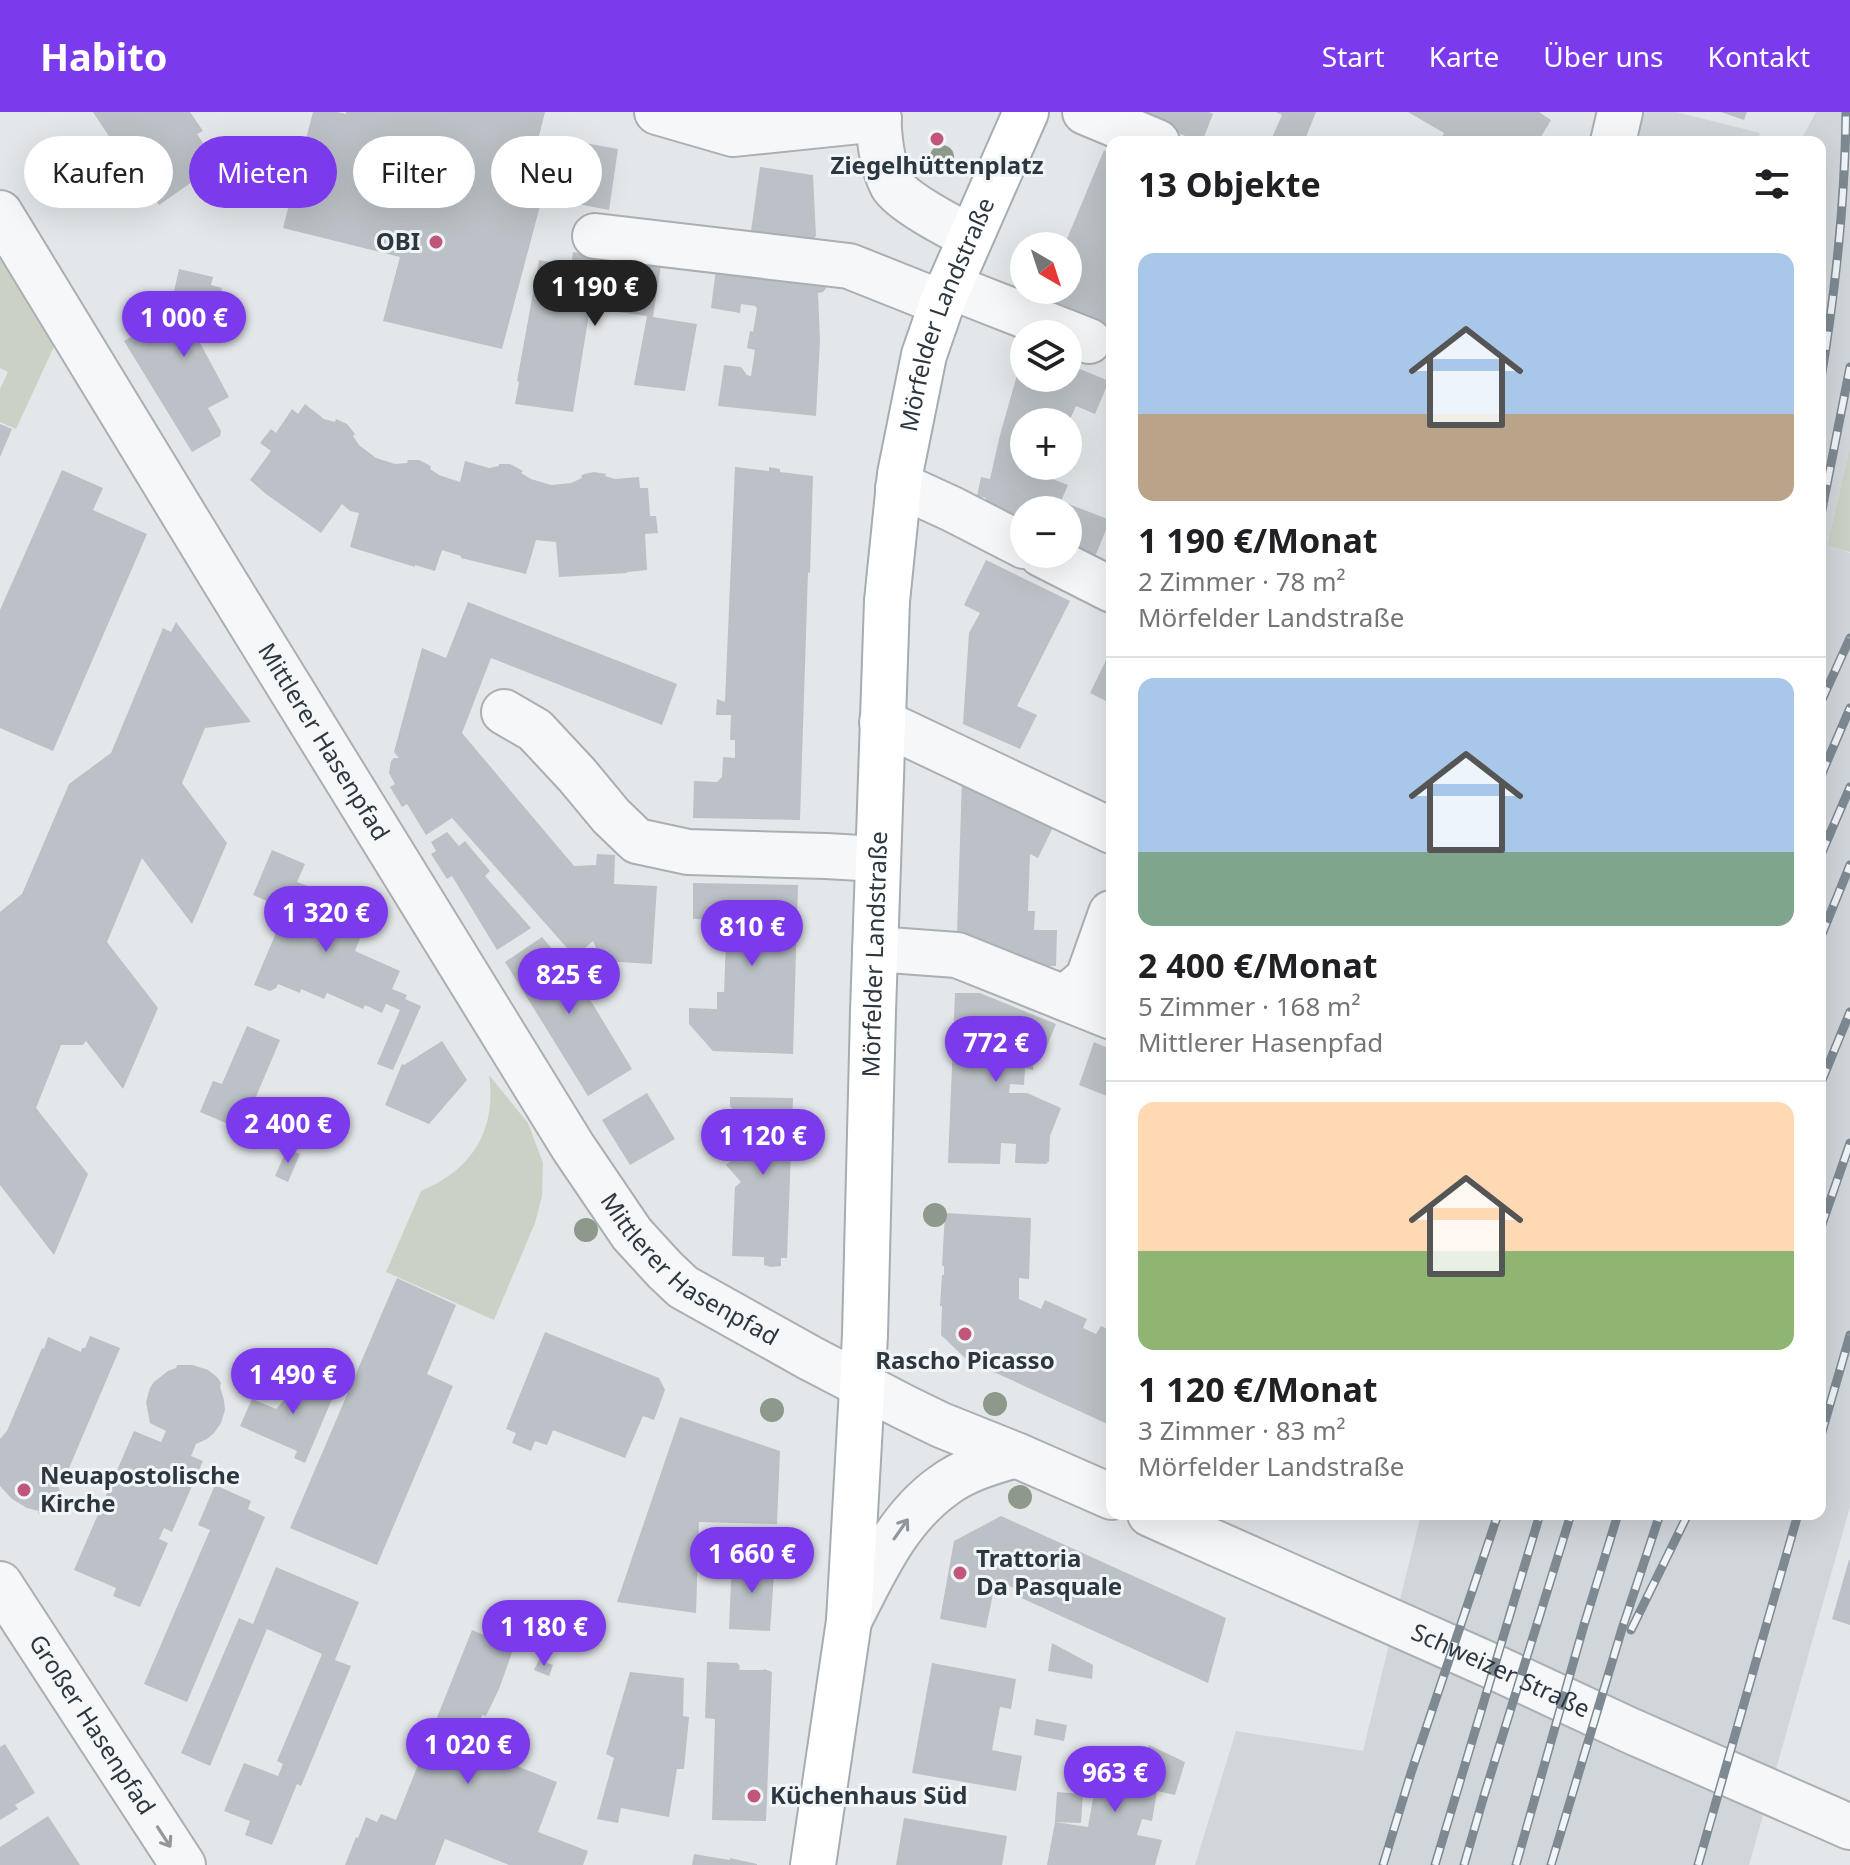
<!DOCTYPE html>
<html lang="de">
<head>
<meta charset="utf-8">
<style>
  body { margin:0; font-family:"Noto Sans",sans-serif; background:#f2f2f2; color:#202124; height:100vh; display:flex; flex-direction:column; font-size:30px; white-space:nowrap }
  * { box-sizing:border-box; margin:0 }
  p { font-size:26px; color:#757577 }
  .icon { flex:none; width:44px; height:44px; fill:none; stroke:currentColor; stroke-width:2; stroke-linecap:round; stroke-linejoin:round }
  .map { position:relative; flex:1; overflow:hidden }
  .side { position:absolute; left:1106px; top:24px; width:720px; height:1384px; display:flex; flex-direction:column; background:#fff; border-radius:16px; box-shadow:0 8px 32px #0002 }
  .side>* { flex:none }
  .hud { position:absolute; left:24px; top:24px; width:760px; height:72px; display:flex; gap:16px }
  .needle { width:52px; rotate:141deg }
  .fabs { position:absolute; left:1010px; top:120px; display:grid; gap:16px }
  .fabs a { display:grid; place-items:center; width:72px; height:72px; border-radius:50%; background:#fff; box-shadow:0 8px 32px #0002; font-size:40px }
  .price { position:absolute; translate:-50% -68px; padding:0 18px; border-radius:28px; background:#7c3aed; color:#fff; font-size:26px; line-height:52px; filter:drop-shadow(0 2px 4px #0008) }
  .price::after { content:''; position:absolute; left:50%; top:48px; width:24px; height:18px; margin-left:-12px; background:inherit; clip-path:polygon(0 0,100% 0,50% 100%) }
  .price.on { background:#222; color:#fff }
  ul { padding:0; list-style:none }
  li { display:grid; align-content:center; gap:16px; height:424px; padding:0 32px }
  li+li { border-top:2px solid #e0e0e0 }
  li span { display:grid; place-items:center; height:248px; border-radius:16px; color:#555 }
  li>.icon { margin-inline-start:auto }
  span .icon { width:144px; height:144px; fill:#fffc; stroke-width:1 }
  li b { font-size:34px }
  h2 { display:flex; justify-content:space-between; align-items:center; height:96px; padding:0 32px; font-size:34px }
  .chip { padding:0 28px; border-radius:36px; background:#fff; box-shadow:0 8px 32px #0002; font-size:28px; line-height:72px }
  .chip.on { background:#7c3aed; color:#fff }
  header { display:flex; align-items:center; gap:48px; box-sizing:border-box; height:112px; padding:0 40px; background:#7c3aed; color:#fff }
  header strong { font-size:38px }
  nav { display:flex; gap:44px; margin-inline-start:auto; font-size:28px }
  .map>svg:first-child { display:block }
  .built { fill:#d1d6db }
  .green { fill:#cbd2c5 }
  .building { fill:#bbc1c6 }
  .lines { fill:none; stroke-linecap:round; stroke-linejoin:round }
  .minor-casing { stroke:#a9afb3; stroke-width:48 }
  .major-casing { stroke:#a4adb4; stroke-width:48 }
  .minor { stroke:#f5f7f8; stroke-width:44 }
  .major { stroke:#fff; stroke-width:44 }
  .rail-casing { stroke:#7e8991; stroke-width:9 }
  .rail { stroke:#f2f5f7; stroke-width:6; stroke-dasharray:18; stroke-linecap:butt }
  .tree { fill:#8d998a }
  .oneway { stroke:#91979c }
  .poi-dot { fill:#c0577b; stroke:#f2f5f7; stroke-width:3 }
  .labels { text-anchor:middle; stroke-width:6; stroke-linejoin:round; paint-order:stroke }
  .poi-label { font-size:24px; font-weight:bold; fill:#2d3740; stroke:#f2f5f7; text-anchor:start }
  .street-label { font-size:24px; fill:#2d3740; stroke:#f2f5f7 }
</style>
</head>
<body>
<header>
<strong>Habito</strong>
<nav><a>Start</a><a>Karte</a><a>Über uns</a><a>Kontakt</a></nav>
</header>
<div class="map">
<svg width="1850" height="1753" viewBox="0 0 1850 1753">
  <rect width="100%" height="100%" fill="#e3e7e9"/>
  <g class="built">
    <path d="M1598,0h78l84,21 -3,9h-168z"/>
    <path d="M1816,0h34v335l-23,97 23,9v954l-101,358h-554l41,-134 127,20 58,-237h399v-1372h-20z"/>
  </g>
  <g class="green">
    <path d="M0,135l57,93 -41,89 -16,-7v-33l8,-17 -8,-4z"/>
    <path d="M1850,335v105l-23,-7z"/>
    <path d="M489,963l39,48 15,40 -1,33 -7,27 -41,97 -108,-48 35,-81c51,-21 76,-61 68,-116z"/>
  </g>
  <g class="building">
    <path d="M93,0h97l13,19 -6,3 21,30 -59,41 -20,-29 -3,2 -7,-11 3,-2 -10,-13 -5,3 -8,-12 3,-2z"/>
    <path d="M313,0h24l9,2v-2h199l-10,40 18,5 -51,192 -119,-28 17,-64 -117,-29z"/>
    <path d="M1127,0h82l4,2 -11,28h-2z"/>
    <path d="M1276,0h40l-12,30h-34l12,-27z"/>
    <path d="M1408,0h131l12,8 -13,22h-91l-6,-3 3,-6z"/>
    <path d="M1721,0h26l-3,8z"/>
    <path d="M574,29l44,8 -9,61 -47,-9z"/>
    <path d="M1104,38l8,3v168l-4,9 -67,-28 5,-12h22v-44h-4z"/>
    <path d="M760,55l53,8 3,61 -3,3 -3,1 -59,-9z"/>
    <path d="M573,140l88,13 -8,52 44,7 -12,67 -51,-6 13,-69 -57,-8 -17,104 -58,-8 4,-22 -2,-1 22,-121 32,6z"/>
    <path d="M717,150l110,22 -1,4 -3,4 -5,1 2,48 -4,75 -98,-10 6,-41 17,2 6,8 4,1 4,-26 -8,-2 3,-17 3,1 4,-24 -2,-2 -14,-2 -1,9 -29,-5z"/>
    <path d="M179,157l34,8 -2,8 11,3 -11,45 -12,8 30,56 -21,11 13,23 -1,5 -28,16 -68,-111 51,-30 -4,-6z"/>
    <path d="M1023,242l1,24h44v-14l41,17 -14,33 -19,-8 -7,16h-45v44h28l-5,11 21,8 -7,16 49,19 -18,44 -24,-10v-44h-44v19l-41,-19 3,-12 -9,-2 4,-19 9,2 10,-44z"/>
    <path d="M305,292l19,15 11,3 1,-3 11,5 8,10 -2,2 6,9 17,13 19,6 12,-1 1,-3h11l10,5 2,2 -1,2 9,6 21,7 5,-21 24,7 10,-2v-2h11l13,7 -2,2 10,6 20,6 20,-2 11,-5 -1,-2 3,-2 10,-2 12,2 -1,2 10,3 24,-2 1,11h8l2,28h6l2,17 -13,1 2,36 -20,2v1l-68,4 -3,-35 -20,-2 -10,34 -65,-16v-2l-19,-6 -7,21 -20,-6v2l-65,-20 9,-34 -9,-2 -8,-7 -21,29 -55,-39 -16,-14 21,-29 -11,-8 11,-14 5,4 16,-24 6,5z"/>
    <path d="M0,312l12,5 -12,28z"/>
    <path d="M735,355l34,4v-4l11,2v3l33,4 -3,97 -2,-1 -8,248 -107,-2 1,-37 23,1 5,-5 1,-20 12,1v-18h-5l1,-25h-15l1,-16 8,3z"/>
    <path d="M62,358l41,18 -10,22 54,24 -94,217 -53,-23v-118z"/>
    <path d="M986,448l84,41 -53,105 20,9 -17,34 -57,-25 6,-91 11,-20 -16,-8z"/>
    <path d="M468,490l209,82 -15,41 -171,-67 -29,75 112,133 22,-1 1,-11 18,1 -1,29 43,2 -5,78 -50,-3 -9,-20 -18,16 -123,-139 -26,17 -19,-31 -5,3 -12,-20 5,-3 -6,-11 2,-12 3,-3h5l-5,-6 28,-104 24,10z"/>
    <path d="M176,510l75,100 -46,6 -23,55 45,60 -35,81 -50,-66 -35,84 51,66 -35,81 -37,-48 -3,4h-22l-25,63 52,66 -34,81 -54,-70v-273l22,-18 47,-110 42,-31 52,-125 8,4z"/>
    <path d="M1112,536v56l-22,-11z"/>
    <path d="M962,665l96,40 -20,41 -8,-4 -2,57h7l-1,19h23l-1,36h-24l-75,-32z"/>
    <path d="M447,720l12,14 6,-5 25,30 -5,5 46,52 -34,22 -45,-74 -5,3 -16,-25 5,-3 -5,-9z"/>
    <path d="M272,738l33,14 -8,18 43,16 -10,25 31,13 -6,15 45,20 -8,18 15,6 -2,4 16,7 -28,64 -16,-6 23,-54 -14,-6 -4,9 -17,-8 -2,4 -36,-16 -3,6 -23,-10 -1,4 -22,-9 -2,4 -6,3 -16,-6 32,-76 -33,-14z"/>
    <path d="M693,771l105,2 -5,169 -80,-3 -24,-27v-16l28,1v-17h7l2,-50 1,-17 -5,-5 -29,-1z"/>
    <path d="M542,825l35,41 55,91 -44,27 -83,-134z"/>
    <path d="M955,881h25l76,31 -10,24 -5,2 -16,-7 -1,12h10l-1,15 -8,-2 -1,17 -14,-1 -1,9h18l34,15 -11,28 -1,25 -3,3 -31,-1 1,-19 -15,-1 -1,21 -52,-1z"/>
    <path d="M247,914l33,14 -38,90 -42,-18 13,-31 9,3z"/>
    <path d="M442,929l25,39 -38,44 -44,-19 17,-41 2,1z"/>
    <path d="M1094,930l18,8v48l-33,-13z"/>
    <path d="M647,981l28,46 -45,26 -28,-45z"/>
    <path d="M730,985l63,1 -1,30h7l-1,22h-7l-4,108h-6v8l-10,1 -7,-2v-8l-32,-1 3,-69 6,-5 -15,-17 19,-17 -18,-21 10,-8v-4l-7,-9z"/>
    <path d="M287,1037l13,5 -12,28 -13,-6z"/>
    <path d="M945,1101l86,5 -2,61 -10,-1v21l22,10 4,-9 42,19 -4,9 13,6 5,-8 11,5v95l-138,-63 -10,-6 -23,-22 1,-29h-2l2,-31h2v-9h-2z"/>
    <path d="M397,1166l59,27 -29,69 26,12 -76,179 -87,-37z"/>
    <path d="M545,1220l114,46 6,12 -11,30 -11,-4 -18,42 -72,-28 -6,15 -12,-4 -4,10 -19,-8 4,-10 -10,-4z"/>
    <path d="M90,1224l30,12 -56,132 -5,-2 -2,5 4,10 -2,9 -10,10 -11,2 1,-3 -12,-3 -15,-9 -12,-13v-47l7,-8 35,-83 2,1 4,-12 33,15 1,-4h3z"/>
    <path d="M177,1253h16l15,5 9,7 4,6 -1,4 4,13 1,10 -4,13 -7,10 -7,6 -11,5 -5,12 12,5 -31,71 -8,-4 -5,11 9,4 -28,64 -27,-11 3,-8 -42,-18 60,-139 27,11 5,-11 -16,-8 -4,-21 4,-14 4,-6 14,-11 8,-3z"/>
    <path d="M310,1259l25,21 -30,71 -11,-5 3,-7 -57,-25 12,-27 24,10z"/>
    <path d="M680,1305l100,34 -3,73 -78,-2 -3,91 -79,-11z"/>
    <path d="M215,1373l36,16 -3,8 17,8 -78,185 -43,-18 66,-154 -12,-5z"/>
    <path d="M1001,1404l225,102 -18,65 -191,-87 2,-5 -23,-12 -10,49 -46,-9 14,-78z"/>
    <path d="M732,1447l43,2 -5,70 -41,-2z"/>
    <path d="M1849,1448h1v65l-18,-6z"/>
    <path d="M276,1455l83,35 -24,58 16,6 -50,120 -4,-2 -25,61 -27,-10 5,-14 -26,-10 20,-48 34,13 5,-12 -6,-3 45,-107 -55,-25 -57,137 -29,-13 58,-135 14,6z"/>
    <path d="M472,1518l42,17 -15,42 -13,27 -4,-1 -13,32 88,35 -19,50 50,19 -5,14h-74l-64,-26 -10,26h-90l11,-28 2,1 8,-21 11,5 4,-8 15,6z"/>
    <path d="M1052,1531l41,22 -1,14 -44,-8z"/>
    <path d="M539,1548l14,5 -4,11 -15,-6z"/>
    <path d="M707,1550l30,1 3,3 -1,4h25v-1l8,3 -6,149 -54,-1 3,-101 -10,-1z"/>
    <path d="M932,1551l84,16 -5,30 -11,-2 -8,43 30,6 -6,35 -104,-18z"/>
    <path d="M630,1560l54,6 -1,38 6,1 -5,52h-7l-8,48 -48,-9 -3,15 -21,-4 17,-61 -8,-4z"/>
    <path d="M1036,1607l31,6 -3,16 -30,-6z"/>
    <path d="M5,1632l30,49 -20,12 3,4 -18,11v-73z"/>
    <path d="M1149,1633l36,17 -10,33 -18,-4 -5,30 -10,-2 -5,16 25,5 -7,25h-108l8,-43 2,-30 26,2 -2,29 -26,-1 33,5 12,-68 40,8z"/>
    <path d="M48,1704l32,49h-80v-18z"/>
    <path d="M904,1706l103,18 -5,29h-106z"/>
    <path d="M694,1742l36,6v-2l27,6v1h-65z"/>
  </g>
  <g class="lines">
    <defs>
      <g id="minor">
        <path d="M657,0l76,22 146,-15"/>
        <path d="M878,0c1,24 3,51 14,73 9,16 60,43 78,51"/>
        <path d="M1085,0l72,30"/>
        <path d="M1613,30l7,-30"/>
        <path id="s1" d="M0,101l220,361 353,573 59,87 33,36 18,17 127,71 94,49 37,18 75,30 96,42"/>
        <path d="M595,124l254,30 93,37"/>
        <path d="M949,174l140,55"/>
        <path d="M898,376l6,-1 48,22 72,37"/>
        <path d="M1041,442l71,36"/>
        <path d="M504,600l31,18 42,45 34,41 26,25 51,11 138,4 52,3"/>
        <path d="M882,610l230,109"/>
        <path d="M875,837l82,6 155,62"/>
        <path d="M1065,886l23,-20 23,-65"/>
        <path id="s2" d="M1150,1402l346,154 133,62 221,97"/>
        <path id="s3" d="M0,1472l183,281"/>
        <path d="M849,1509c25,-49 48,-102 94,-135 21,-16 48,-24 73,-31"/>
      </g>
      <g id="major">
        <path id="s4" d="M813,1753l36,-244 16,-286 8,-323 14,-411 13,-127 24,-119 18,-52 84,-191"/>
      </g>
    </defs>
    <use href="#minor" class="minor-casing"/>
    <use href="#major" class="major-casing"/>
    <use href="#minor" class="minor"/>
    <use href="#major" class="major"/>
    <defs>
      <g id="rail">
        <path d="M1820,273c15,-90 25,-181 26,-273"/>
        <path d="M1820,408l30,-153"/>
        <path d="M1820,592l30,-66"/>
        <path d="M1820,666l30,-70"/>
        <path d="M1820,745l30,-70"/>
        <path d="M1820,827l30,-74"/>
        <path d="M1820,973l30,-73"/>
        <path d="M1820,1118l30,-87"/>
        <path d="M1820,1327l30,-104"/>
        <path d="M1631,1518l57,-116"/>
        <path d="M1383,1753l28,-92 87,-259"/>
        <path d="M1435,1753l105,-351"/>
        <path d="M1464,1753l19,-66 88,-285"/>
        <path d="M1516,1753l68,-240 34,-111"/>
        <path d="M1551,1753l71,-236 38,-115"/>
        <path d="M1698,1753l100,-351"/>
      </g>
    </defs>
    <use href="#rail" class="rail-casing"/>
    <use href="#rail" class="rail"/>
  </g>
  <g class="tree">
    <circle cx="942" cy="45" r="12"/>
    <circle cx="935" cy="1103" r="12"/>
    <circle cx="586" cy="1118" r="12"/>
    <circle cx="995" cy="1292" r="12"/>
    <circle cx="772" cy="1298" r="12"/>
    <circle cx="1020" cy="1385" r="12"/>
  </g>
  <defs><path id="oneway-shaft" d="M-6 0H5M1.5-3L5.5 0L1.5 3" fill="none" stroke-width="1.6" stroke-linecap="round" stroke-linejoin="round" transform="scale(2)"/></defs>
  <g class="oneway">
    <use href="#oneway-shaft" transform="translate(901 1417) rotate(-55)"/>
    <use href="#oneway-shaft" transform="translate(164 1725) rotate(57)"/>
  </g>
  <g class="poi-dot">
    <circle cx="937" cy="27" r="8"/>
    <circle cx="436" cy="130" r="8"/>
    <circle cx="965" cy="1222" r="8"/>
    <circle cx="24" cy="1378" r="8"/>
    <circle cx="960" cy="1461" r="8"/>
    <circle cx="754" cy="1684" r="8"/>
  </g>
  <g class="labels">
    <g class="poi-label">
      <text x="937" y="62" text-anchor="middle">Ziegelhüttenplatz</text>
      <text x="420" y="138" text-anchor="end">OBI</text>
      <text x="965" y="1257" text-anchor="middle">Rascho Picasso</text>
      <text x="40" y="1372">Neuapostolische<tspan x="40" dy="28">Kirche</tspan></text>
      <text x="976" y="1455">Trattoria<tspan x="976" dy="28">Da Pasquale</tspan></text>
      <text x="770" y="1692">Küchenhaus Süd</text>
    </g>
    <g class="street-label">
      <text dy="8" stroke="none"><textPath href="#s4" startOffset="1562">Mörfelder Landstraße</textPath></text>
      <text dy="8" stroke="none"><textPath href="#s1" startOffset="620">Mittlerer Hasenpfad</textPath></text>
      <text dy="8" stroke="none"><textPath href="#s4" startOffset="914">Mörfelder Landstraße</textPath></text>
      <text dy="8" stroke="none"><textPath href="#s1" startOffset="1268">Mittlerer Hasenpfad</textPath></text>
      <text dy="8" stroke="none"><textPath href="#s2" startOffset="384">Schweizer Straße</textPath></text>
      <text dy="8" stroke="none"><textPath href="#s3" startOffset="168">Großer Hasenpfad</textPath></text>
    </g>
  </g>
</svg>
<div class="fabs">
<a><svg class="needle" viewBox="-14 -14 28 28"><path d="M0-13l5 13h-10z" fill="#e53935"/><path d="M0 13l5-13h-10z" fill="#757577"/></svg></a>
<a><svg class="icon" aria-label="layers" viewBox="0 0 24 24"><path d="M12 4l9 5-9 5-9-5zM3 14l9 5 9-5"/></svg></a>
<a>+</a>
<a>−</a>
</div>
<b class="price on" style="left:595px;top:216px">1 190 €</b>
<b class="price" style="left:184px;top:247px">1 000 €</b>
<b class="price" style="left:326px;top:842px">1 320 €</b>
<b class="price" style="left:752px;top:856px">810 €</b>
<b class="price" style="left:569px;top:904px">825 €</b>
<b class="price" style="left:996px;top:972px">772 €</b>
<b class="price" style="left:288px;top:1053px">2 400 €</b>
<b class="price" style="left:763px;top:1065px">1 120 €</b>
<b class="price" style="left:293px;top:1304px">1 490 €</b>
<b class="price" style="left:752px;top:1483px">1 660 €</b>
<b class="price" style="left:544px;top:1556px">1 180 €</b>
<b class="price" style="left:468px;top:1674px">1 020 €</b>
<b class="price" style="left:1115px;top:1702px">963 €</b>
<div class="hud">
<a class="chip">Kaufen</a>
<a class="chip on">Mieten</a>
<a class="chip">Filter</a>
<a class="chip">Neu</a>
</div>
<section class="side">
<h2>13 Objekte<svg class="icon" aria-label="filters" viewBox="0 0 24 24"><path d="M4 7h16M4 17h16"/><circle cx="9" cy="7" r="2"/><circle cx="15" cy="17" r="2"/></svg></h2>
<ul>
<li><span style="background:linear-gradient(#a9c7e8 65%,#b9a48a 0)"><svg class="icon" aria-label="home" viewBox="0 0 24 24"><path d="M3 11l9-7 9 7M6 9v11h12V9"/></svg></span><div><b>1 190 €/Monat</b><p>2 Zimmer · 78 m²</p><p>Mörfelder Landstraße</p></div></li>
<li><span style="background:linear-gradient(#a9c7e8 70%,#7fa58c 0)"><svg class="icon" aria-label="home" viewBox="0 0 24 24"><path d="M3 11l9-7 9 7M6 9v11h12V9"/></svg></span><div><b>2 400 €/Monat</b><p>5 Zimmer · 168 m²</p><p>Mittlerer Hasenpfad</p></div></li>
<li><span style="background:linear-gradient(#ffd9b3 60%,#8fb573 0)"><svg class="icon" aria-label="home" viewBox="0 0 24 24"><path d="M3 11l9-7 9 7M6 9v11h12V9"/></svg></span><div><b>1 120 €/Monat</b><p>3 Zimmer · 83 m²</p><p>Mörfelder Landstraße</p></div></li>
</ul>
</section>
</div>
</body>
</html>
